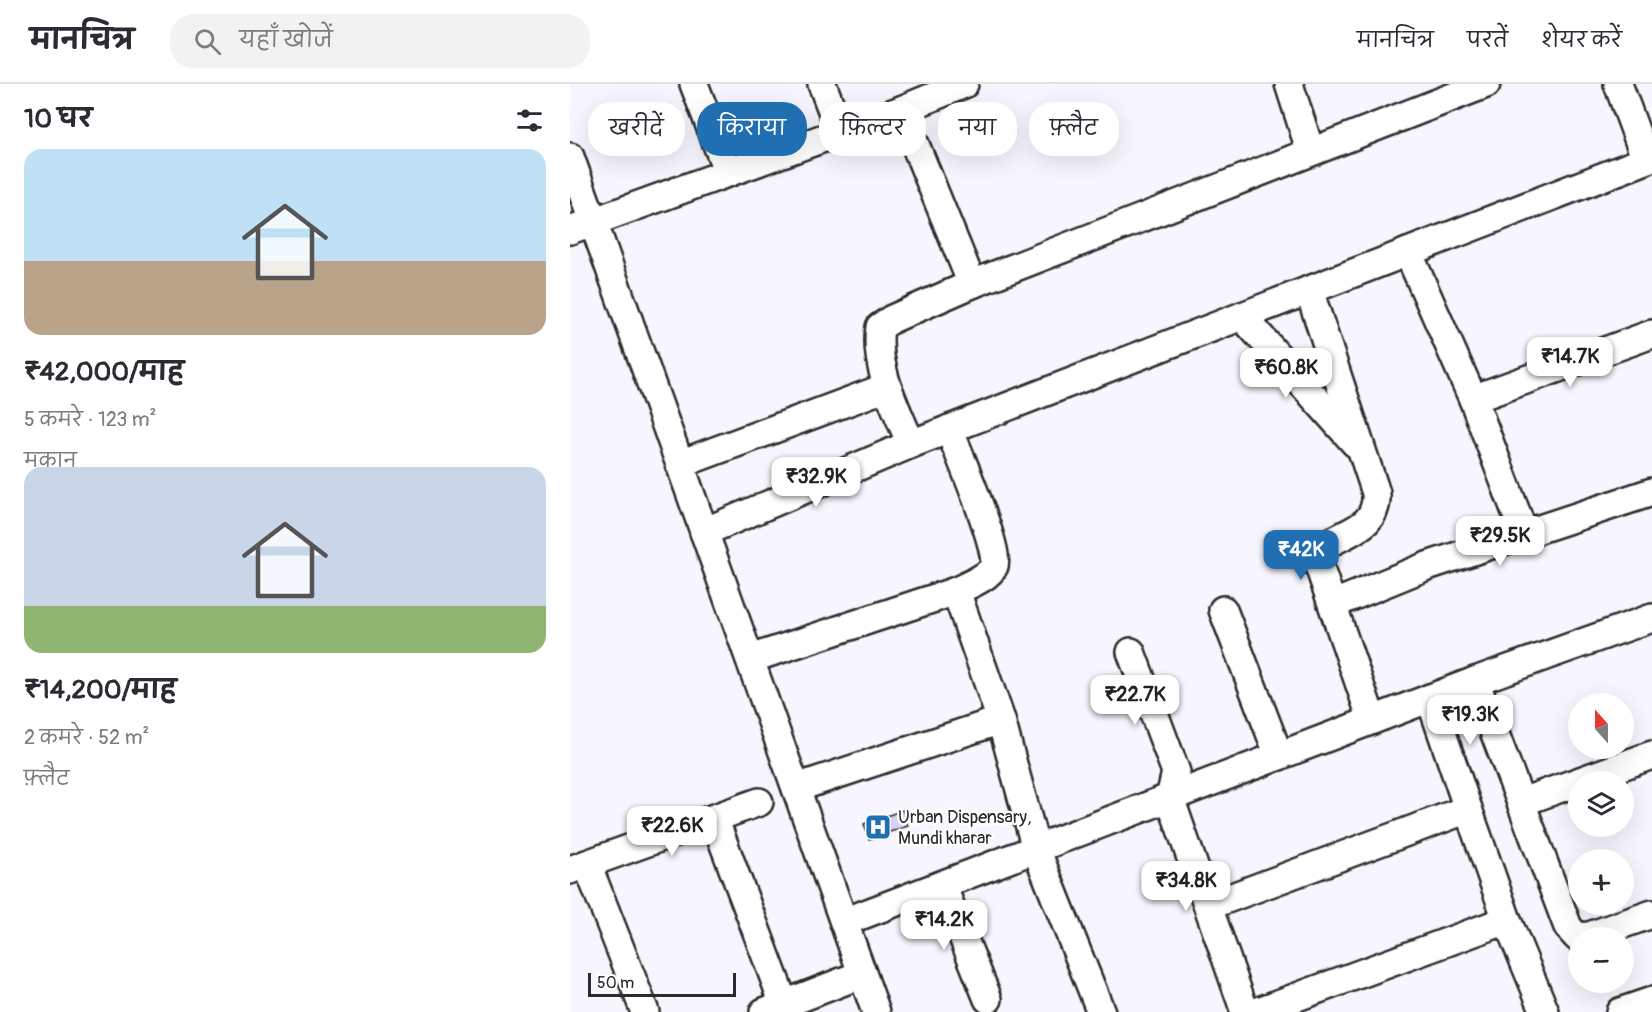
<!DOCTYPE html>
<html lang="hi">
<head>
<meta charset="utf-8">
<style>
  body { margin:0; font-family:Pangolin,"Playpen Sans Deva",sans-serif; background:#f2f2f3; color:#2b2b33; height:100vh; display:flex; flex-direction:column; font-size:22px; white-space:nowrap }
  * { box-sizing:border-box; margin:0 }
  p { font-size:20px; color:#7c7c81 }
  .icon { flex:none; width:33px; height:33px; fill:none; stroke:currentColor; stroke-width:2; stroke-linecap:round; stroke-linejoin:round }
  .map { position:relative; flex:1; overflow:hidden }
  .drawer { display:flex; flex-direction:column; background:#fff; width:570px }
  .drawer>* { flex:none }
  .banner { position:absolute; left:18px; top:18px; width:570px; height:54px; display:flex; gap:12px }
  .needle { width:39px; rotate:339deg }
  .buttons { position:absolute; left:998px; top:609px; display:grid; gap:12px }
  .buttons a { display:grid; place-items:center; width:66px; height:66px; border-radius:50%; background:#fff; box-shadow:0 6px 24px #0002; font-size:30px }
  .scale { position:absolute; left:18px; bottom:15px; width:148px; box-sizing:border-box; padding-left:6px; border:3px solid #2b2b2b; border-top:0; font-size:16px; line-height:21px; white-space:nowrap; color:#2b2b2b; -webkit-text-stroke:4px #fff; paint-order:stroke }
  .price { position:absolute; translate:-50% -51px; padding:0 14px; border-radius:12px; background:#fff; color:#222; font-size:20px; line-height:39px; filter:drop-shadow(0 2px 3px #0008) }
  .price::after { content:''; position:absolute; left:50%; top:36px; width:18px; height:14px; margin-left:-9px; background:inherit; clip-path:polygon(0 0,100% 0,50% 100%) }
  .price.active { background:#1f6fb2; color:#fff }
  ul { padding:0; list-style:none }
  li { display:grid; align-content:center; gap:12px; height:318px; padding:0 24px }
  li span { display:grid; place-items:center; height:186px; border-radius:18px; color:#555 }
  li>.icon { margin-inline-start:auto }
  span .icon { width:108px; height:108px; fill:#fffc; stroke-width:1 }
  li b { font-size:26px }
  h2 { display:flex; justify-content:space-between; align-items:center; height:72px; padding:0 24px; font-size:26px }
  .pill { padding:0 21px; border-radius:24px; background:#fff; box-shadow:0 6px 24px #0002; font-size:21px; line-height:54px }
  .pill.active { background:#1f6fb2; color:#fff }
  header { display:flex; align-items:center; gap:36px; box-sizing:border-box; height:84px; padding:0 30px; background:#fff; border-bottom:2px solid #e1e1e2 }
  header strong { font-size:28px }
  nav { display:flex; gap:33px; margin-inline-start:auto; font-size:21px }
  .search { width:420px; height:54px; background:#f2f2f3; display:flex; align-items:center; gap:15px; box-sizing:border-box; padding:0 21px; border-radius:24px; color:#7c7c81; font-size:22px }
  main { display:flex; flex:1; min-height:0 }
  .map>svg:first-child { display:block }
  .building { fill:#d6d0f9; stroke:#2b2b2b; stroke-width:1.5 }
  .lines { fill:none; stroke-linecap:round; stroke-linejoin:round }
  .minor-casing { stroke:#2b2b2b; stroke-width:32 }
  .minor { stroke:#fff; stroke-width:27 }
  .labels { text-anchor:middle; stroke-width:4.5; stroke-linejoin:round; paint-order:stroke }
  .poi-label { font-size:18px; fill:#2b2b2b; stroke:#fff; text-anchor:start }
</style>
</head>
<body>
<header>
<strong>मानचित्र</strong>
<div class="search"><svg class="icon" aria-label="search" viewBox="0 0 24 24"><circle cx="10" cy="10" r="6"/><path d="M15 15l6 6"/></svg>यहाँ खोजें</div>
<nav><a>मानचित्र</a><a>परतें</a><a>शेयर करें</a></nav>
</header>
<main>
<section class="drawer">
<h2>10 घर<svg class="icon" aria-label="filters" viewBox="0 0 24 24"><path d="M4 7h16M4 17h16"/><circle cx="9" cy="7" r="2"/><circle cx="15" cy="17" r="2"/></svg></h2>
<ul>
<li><span style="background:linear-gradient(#bfe0f5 60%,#b9a48a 0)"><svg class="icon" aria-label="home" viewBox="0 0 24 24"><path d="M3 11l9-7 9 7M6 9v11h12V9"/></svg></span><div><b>₹42,000/माह</b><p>5 कमरे · 123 m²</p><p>मकान</p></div></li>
<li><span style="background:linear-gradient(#c9d6e8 75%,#8fb573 0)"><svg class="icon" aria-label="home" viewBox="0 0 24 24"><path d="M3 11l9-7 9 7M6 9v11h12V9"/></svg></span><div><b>₹14,200/माह</b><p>2 कमरे · 52 m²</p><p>फ़्लैट</p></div></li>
</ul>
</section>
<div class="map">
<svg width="1082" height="928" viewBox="0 0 1082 928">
  <rect width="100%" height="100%" fill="#f7f6fe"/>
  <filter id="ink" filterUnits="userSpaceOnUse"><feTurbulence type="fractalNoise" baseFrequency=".0167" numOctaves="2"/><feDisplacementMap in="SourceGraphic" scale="12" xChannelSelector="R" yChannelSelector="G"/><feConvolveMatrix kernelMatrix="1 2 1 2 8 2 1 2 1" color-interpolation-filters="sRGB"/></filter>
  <g filter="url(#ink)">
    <path class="building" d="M333,726l5,16 -39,13 -5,-15z"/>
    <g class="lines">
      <defs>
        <g id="minor">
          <path d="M124,0l34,89"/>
          <path d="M252,0l18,47"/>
          <path d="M719,0l21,66"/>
          <path d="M916,0l-514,200 -80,35 -12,8c-6,40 16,81 31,117l735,-284 -28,-76"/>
          <path d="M331,26l71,174"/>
          <path d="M0,73l306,855"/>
          <path d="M0,146l331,-120 63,-26"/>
          <path d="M838,168l65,147 52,137"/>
          <path d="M739,206l67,203c2,34 -26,37 -52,53l-5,20 53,154"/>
          <path d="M672,232l113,127"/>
          <path d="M903,315l179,-65"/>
          <path d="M110,380l207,-77"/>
          <path d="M134,448l207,-88"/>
          <path d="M386,507l45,129 35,129 65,163"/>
          <path d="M764,520l93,-38 225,-74"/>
          <path d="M653,526l56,146"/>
          <path d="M561,568l45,120 -6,26 75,214"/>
          <path d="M180,575l206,-68c12,-6 32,-13 38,-25 7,-14 -37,-117 -45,-137"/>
          <path d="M905,597l93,246 9,10 12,-1 63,-22"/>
          <path d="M860,614l38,111"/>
          <path d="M226,704l205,-68"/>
          <path d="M952,718l130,-47"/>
          <path d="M144,734l70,186"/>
          <path d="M17,780l58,148"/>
          <path d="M0,786l189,-68"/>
          <path d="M372,801l46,114"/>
          <path d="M638,822l260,-97 39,111"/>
          <path d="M274,838l631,-241 177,-63"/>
          <path d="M194,928l98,-38"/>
          <path d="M686,928l251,-92 38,92"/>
          <path d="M1050,928l32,-11"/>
        </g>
      </defs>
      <use href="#minor" class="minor-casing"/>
      <use href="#minor" class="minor"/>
    </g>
  </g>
  <defs>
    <symbol id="hospital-square" viewBox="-11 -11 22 22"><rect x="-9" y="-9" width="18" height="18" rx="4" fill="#1f6fb2" stroke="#fff"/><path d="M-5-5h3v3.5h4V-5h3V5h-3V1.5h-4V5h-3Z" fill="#fff"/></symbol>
  </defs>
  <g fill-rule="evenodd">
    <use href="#hospital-square" x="293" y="728" width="30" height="30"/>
  </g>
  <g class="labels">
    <g class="poi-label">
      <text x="328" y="739">Urban Dispensary,<tspan x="328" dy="21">Mundi kharar</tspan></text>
    </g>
  </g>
</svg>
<div class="buttons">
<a><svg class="needle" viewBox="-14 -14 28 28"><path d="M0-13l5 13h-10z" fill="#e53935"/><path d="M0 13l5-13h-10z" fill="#7c7c81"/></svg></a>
<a><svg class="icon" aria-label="layers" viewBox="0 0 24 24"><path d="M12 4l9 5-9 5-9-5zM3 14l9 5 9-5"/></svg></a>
<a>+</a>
<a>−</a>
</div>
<div class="scale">50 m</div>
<b class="price" style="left:1000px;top:304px">₹14.7K</b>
<b class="price" style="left:716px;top:315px">₹60.8K</b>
<b class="price" style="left:246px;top:424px">₹32.9K</b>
<b class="price" style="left:930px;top:483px">₹29.5K</b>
<b class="price active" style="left:731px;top:497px">₹42K</b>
<b class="price" style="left:565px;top:642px">₹22.7K</b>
<b class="price" style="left:900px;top:662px">₹19.3K</b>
<b class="price" style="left:102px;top:773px">₹22.6K</b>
<b class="price" style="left:616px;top:828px">₹34.8K</b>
<b class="price" style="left:374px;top:867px">₹14.2K</b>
<div class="banner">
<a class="pill">खरीदें</a>
<a class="pill active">किराया</a>
<a class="pill">फ़िल्टर</a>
<a class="pill">नया</a>
<a class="pill">फ़्लैट</a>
</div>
</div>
</main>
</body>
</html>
